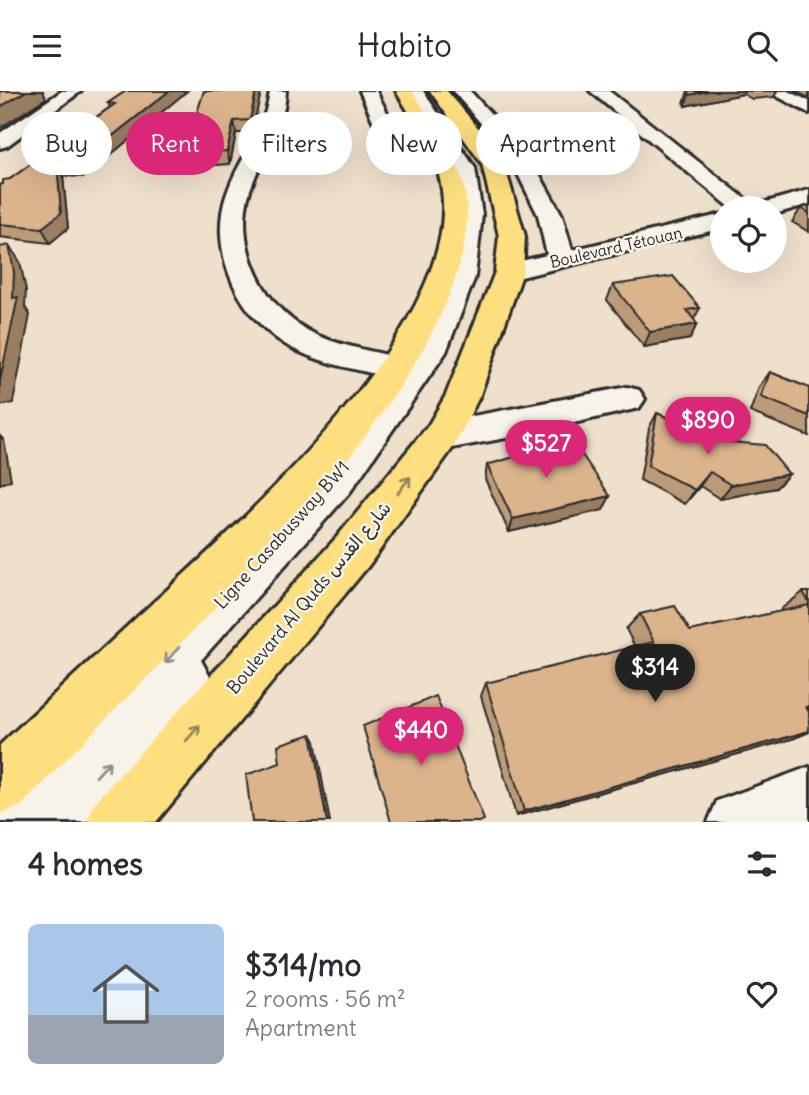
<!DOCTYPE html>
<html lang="en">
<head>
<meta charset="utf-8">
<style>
  body { margin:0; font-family:Delius,"Playpen Sans Arabic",sans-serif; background:#f2f2f3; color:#2b2b33; height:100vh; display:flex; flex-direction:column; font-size:26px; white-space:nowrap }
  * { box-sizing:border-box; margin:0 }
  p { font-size:23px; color:#7c7c81 }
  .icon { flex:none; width:38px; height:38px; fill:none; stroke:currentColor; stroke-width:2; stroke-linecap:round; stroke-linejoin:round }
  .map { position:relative; height:731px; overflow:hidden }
  .details { display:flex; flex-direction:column; background:#fff; flex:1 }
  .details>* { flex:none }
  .guide { position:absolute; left:21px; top:21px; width:768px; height:63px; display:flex; gap:14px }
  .controls { position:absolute; left:710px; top:105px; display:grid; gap:14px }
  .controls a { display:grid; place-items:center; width:77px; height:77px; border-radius:50%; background:#fff; box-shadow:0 7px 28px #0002; font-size:35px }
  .price { position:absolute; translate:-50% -60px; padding:0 16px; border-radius:24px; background:#db2777; color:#fff; font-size:23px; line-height:46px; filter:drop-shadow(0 2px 4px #0008) }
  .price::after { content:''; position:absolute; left:50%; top:42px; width:21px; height:16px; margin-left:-10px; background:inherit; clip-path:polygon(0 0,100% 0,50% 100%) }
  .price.selected { background:#222; color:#fff }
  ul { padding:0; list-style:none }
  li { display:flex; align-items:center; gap:21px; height:175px; padding:0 28px }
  li span { display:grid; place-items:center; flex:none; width:196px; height:140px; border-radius:10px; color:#555 }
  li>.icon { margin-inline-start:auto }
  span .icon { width:84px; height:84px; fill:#fffc; stroke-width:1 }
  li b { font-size:30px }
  h2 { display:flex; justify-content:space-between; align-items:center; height:84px; padding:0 28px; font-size:30px }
  .chip { padding:0 24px; border-radius:32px; background:#fff; box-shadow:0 7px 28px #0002; font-size:24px; line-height:63px }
  .chip.selected { background:#db2777; color:#fff }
  header { display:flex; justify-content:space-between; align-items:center; height:91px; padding:0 28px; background:#fff; font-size:32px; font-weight:600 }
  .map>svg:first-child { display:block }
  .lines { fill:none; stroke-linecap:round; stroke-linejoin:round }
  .minor-casing { stroke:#2b2b2b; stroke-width:6 }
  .major-casing { stroke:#2b2b2b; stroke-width:6 }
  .minor { fill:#f7f3e8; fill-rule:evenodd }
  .major { fill:#fddf80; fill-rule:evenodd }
  .wall { fill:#bc9b78; stroke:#2b2b2b; stroke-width:2 }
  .shaded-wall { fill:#997e62; stroke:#2b2b2b; stroke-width:2 }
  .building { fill:#dbb48c; stroke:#2b2b2b; stroke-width:2 }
  .oneway { stroke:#948556 }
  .oneway2 { stroke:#918f8a }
  .labels { text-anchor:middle; stroke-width:5; stroke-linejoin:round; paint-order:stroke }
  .far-street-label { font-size:16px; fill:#2b2b2b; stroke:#f7f3e8 }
  .street-label { font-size:18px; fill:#2b2b2b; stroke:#f7f3e8 }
</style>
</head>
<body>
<header><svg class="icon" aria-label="menu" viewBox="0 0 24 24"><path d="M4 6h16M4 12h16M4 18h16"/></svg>Habito<svg class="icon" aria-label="search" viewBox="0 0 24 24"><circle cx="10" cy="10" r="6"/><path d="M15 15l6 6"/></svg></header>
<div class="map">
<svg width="809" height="731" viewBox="0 0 809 731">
  <rect width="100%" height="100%" fill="#efe0cc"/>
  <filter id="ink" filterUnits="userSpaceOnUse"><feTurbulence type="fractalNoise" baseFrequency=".0143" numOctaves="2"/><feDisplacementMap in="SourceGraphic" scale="14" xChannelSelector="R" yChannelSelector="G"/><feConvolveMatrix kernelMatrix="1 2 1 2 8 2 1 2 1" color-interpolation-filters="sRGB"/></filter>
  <g filter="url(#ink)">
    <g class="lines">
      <defs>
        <g id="minor">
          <path d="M62,0h19l-74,55 -7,2v-15z"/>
          <path d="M270,0h16c-2,41 -24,63 -36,99 -18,57 15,123 69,146 28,12 59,16 88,24 36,-47 69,-155 37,-208l-12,-1 -54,-19 -18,-41h16l17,33 43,15 -29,-48h16l52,77 7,47 -7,62 -29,75 -96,140 -149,168 10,19 -8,18 -106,125h-97v-28l322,-324 70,-92c-32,-8 -66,-13 -96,-28 -55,-26 -90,-99 -69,-157 13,-38 38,-60 43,-102z"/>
          <path d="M453,0h17l58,63 34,61 10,35 151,-36v14l-214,52 -10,-2 -4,-6 4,-6 48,-11 -9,-40 -29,-59z"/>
          <path d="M590,0h19l148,117h-26z"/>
          <path d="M767,0h21l21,10v12z"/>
          <path d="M809,99v14l-34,10v-6h-16l4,-5z"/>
          <path d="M627,296l12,3 6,9 -6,9 -122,28 -76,14 -13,-4 -6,-10 6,-10 13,-4z"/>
          <path d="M809,676v55h-101l9,-21z"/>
        </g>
        <g id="major">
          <path d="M396,0h16c26,39 58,80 55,129 -8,142 -194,328 -290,427 -52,53 -105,106 -156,159l-21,8v-69c44,-41 88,-82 132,-123 97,-89 317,-280 311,-420 -1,-42 -27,-77 -47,-111z"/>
          <path d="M430,0h17l33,39 24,34 21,72 -2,36 -43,123 -26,51 -85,119 -213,257h-69l9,-21 241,-264 91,-111 18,-31 49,-123 4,-36 -17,-72z"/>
        </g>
      </defs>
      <use href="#minor" class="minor-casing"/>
      <use href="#major" class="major-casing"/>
      <use href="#minor" class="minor"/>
      <use href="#major" class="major"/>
    </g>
    <g class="wall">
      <path d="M126,0h61l-103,86 -21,-1 5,52 -18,15 -50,-6v-52l3,-1 107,-77 -2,-4z"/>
      <path d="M204,0h56l-8,42h-16l-6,31 -42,3 -4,-14z"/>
      <path d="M688,0h89l-3,6 -22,2 -9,-5 -58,12 -1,-3z"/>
      <path d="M794,0h15v7z"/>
      <path d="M809,115v26l-17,-10 9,-14z"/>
      <path d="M613,194l87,23 -6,11 -4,20 -46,8 -37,-47z"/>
      <path d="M770,281l39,16v48l-59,-24 9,-25z"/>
      <path d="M657,322l132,61 -13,14 -56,11 -20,-13 -15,18 -45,-24 9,-52z"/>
      <path d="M487,374l123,31 -7,14 -94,22 -24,-53z"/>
      <path d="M803,501h6v140l-17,7 -276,77 -35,-120 5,-13 149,-36 -9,-18 14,-15 50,17 92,-20 -1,-2z"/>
    </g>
    <g class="shaded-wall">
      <path d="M26,0h17l3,7 -46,30v-21z"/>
      <path d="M169,0h18l-103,86 -7,-13z"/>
      <path d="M256,0h4l1,2 -9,40 -2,-13z"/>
      <path d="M707,0h37l-1,3 -58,12 4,-11z"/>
      <path d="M234,30l2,12 -6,31 -3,-13z"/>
      <path d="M57,72l6,13 5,52 -18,15 -8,-15z"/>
      <path d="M9,154l11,17 6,28 -1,17 5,8 -17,88 -13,3v-26l13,-82z"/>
      <path d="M697,233l-7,15 -46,8 6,-15z"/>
      <path d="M0,345l4,4 7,40 -11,4z"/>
      <path d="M710,381l-10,14 -15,18 10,-14z"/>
      <path d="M789,383l-13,14 -56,11 11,-14z"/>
      <path d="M610,405l-7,14 -94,22 4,-13z"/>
      <path d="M809,640v1l-17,7 -276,77 8,-5z"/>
      <path d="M311,643l4,7 15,81h-3z"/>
    </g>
    <g class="building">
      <path d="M0,0h26l-26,16z"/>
      <path d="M126,0h43l-92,73 -20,-1 4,50 -19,15 -42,-4v-39l3,-1v-4l7,-1 105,-75 -7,-1z"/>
      <path d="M204,0h52l-6,29 -16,1 -7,30 -43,2z"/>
      <path d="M688,0h19l-18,4z"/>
      <path d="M809,115v7l-8,-5z"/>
      <path d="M9,154l5,27 -1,26 5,-1 -18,83v-133z"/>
      <path d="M673,185l27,32 -13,2 10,14 -47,8 -37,-47z"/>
      <path d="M770,281l39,16v28l-48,-19z"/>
      <path d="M657,322l62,28 46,4 24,29 -58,11 -21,-13 -15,18 -47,-24z"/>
      <path d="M572,349l38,56 -97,23 -26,-54z"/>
      <path d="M803,501h6v10z"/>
      <path d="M809,514v101l-3,1 3,5v19l-285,80 -38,-128 168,-41 -14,-28 35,-8 15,25z"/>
      <path d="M436,605l48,124 -5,2h-88l-28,-96z"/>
      <path d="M311,643l16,88h-75l-6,-47 34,-12 -2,-18z"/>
    </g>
    <defs><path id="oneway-shaft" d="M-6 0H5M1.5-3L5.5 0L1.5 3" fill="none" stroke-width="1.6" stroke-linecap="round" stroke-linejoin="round" transform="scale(1.75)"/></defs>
    <g class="oneway">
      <use href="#oneway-shaft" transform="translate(404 394) rotate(-53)"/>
      <use href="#oneway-shaft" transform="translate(193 642) rotate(-49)"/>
    </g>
    <g class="oneway2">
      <use href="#oneway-shaft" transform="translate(172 564) rotate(133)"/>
      <use href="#oneway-shaft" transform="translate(103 678) rotate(-48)"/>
    </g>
  </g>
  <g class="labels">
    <g class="far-street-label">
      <text transform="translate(616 156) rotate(-13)" y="6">Boulevard Tétouan</text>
    </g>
    <g class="street-label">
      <text transform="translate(282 444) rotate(-48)" y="6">Ligne Casabusway BW1</text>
      <text transform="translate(309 507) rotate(-50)" y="6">Boulevard Al Quds شارع القدس</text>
    </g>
  </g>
</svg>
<div class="controls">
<a><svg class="icon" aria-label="locate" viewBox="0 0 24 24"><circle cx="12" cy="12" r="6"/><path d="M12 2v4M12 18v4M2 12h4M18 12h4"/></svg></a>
</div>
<b class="price" style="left:708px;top:366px">$890</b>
<b class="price" style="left:546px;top:389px">$527</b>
<b class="price selected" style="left:655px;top:613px">$314</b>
<b class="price" style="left:421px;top:676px">$440</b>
<div class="guide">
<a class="chip">Buy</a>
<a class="chip selected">Rent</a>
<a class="chip">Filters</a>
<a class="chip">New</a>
<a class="chip">Apartment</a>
</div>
</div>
<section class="details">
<h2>4 homes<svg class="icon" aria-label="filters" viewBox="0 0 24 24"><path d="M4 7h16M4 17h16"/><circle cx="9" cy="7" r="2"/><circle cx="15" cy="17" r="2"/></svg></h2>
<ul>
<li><span style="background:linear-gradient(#a9c7e8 65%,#9aa5b1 0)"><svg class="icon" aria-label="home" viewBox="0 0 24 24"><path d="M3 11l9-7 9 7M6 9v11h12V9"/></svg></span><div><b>$314/mo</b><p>2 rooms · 56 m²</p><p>Apartment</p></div><svg class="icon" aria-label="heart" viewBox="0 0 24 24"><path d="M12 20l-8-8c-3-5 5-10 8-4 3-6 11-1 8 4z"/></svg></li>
</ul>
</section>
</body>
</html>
